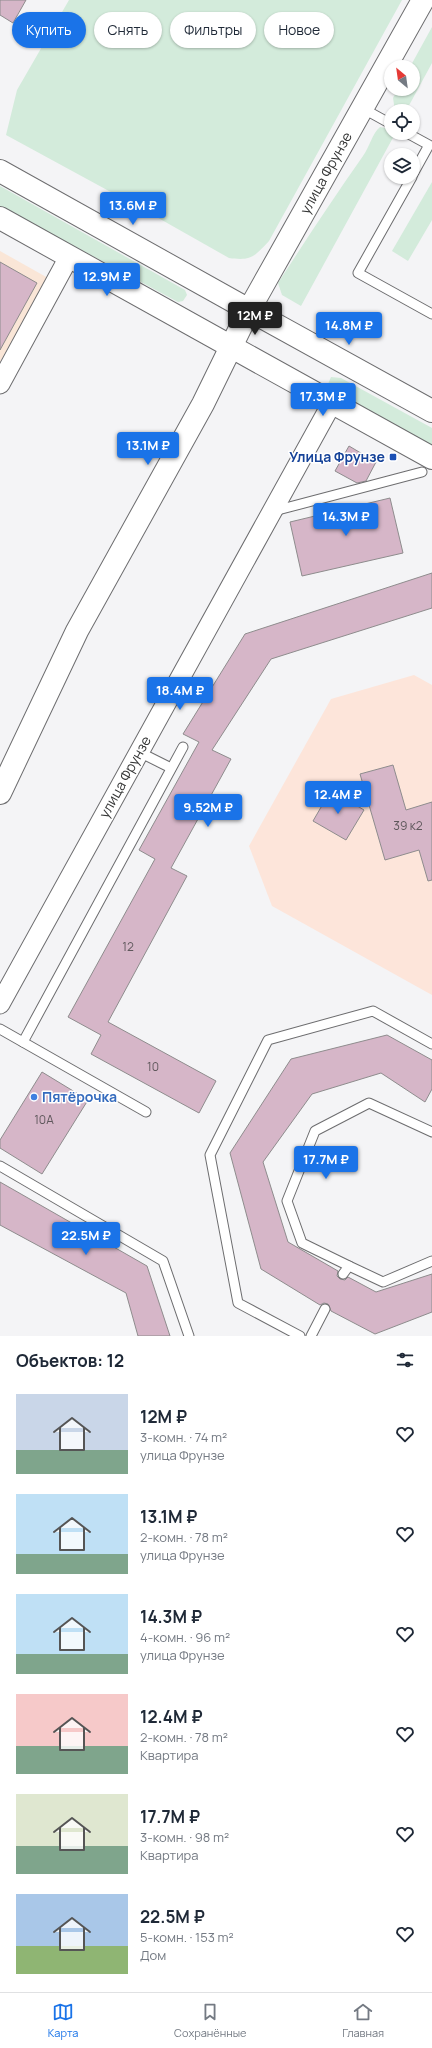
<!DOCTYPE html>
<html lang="ru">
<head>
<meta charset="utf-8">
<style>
  body { margin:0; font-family:Manrope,sans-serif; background:#f2f2f3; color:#1f2937; height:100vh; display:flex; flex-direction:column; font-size:15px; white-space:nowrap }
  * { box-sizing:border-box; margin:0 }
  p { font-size:13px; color:#747a83 }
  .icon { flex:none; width:22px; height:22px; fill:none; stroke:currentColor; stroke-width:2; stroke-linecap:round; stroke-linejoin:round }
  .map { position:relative; height:1336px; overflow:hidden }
  .side { display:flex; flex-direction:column; background:#fff; flex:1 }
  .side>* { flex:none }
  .hud { position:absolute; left:12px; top:12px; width:408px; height:36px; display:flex; gap:8px }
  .needle { width:26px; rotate:331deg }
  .controls { position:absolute; left:384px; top:60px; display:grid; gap:8px }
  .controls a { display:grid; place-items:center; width:36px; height:36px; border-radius:50%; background:#fff; box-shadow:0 1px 3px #0004; font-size:20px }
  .price { position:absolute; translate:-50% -34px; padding:0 9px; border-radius:4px; background:#1a73e8; color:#fff; font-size:13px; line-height:26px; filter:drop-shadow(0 1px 2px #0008) }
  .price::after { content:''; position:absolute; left:50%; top:24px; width:12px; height:9px; margin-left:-6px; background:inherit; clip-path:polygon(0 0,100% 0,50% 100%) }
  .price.selected { background:#222; color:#fff }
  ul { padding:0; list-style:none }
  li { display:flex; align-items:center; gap:12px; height:100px; padding:0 16px }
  li span { display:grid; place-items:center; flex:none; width:112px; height:80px; border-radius:0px; color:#555 }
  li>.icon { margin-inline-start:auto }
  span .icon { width:48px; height:48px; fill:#fffc; stroke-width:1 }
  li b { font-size:17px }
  h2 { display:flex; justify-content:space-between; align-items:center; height:48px; padding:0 16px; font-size:17px }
  .chip { padding:0 14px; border-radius:18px; background:#fff; box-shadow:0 1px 3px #0004; font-size:14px; line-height:36px }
  .chip.selected { background:#1a73e8; color:#fff }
  .menu { display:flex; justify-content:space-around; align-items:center; height:56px; border-top:1px solid #e0e1e3; background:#fff; font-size:11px; color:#747a83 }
  .menu a { display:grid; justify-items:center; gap:2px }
  .menu .selected { color:#1a73e8 }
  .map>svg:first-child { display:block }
  .industrial { fill:#fae6d7 }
  .education { fill:#fde5da }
  .green { fill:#d3ebdb }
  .building { fill:#d6b6c8; stroke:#8e8c8d }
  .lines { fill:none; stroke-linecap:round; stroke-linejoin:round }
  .service-casing { stroke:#6d6d6f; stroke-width:11 }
  .minor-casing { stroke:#6d6d6f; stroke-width:21 }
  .tertiary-casing { stroke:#6d6d6f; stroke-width:24 }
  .secondary-casing { stroke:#6d6d6f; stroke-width:24 }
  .service { stroke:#fff; stroke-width:9 }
  .minor { stroke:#fff; stroke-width:19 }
  .tertiary { stroke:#fff; stroke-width:22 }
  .secondary { stroke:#fff; stroke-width:22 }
  .transit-dot { fill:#1a4fb4; stroke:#fff; stroke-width:1.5 }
  .shop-dot { fill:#3f7fe0; stroke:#fff; stroke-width:1.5 }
  .labels { text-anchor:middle; stroke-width:3; stroke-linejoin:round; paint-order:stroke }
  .number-label { font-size:12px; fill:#5e575b }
  .street-label { font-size:14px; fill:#363737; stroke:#fff }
  .transit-label { font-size:14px; font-weight:bold; fill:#164399; stroke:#fff; text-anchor:end }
  .shop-label { font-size:14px; font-weight:bold; fill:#366cbe; stroke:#fff; text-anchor:start }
</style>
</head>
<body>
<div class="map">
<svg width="432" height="1336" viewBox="0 0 432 1336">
  <rect width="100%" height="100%" fill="#f4f4f6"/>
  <path class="industrial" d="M0,251l48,27 -48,84z"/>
  <path class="education" d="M414,675l18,10v310l-160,-89 -23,-60 82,-147z"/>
  <g class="green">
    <path d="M69,0h333l-133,241c-15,16 -18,20 -40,17l-76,-43 -147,-80 11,-45z"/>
    <path d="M432,27v36l-26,48h-11l-2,-13 5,-9h15v-22h-3z"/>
    <path d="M380,127l11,2v4l4,1 -94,172 -19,-11 -4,-12c28,-43 56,-86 85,-127 7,-10 9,-22 17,-29z"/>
    <path d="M432,182v38l-24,41 -16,-10z"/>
    <path d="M0,186l185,104 2,5 -4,6 -5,1 -178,-96z"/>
    <path d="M331,377l10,1 91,50v19l-101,-55 -3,-8z"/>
  </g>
  <g class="building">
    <path d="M0,0h26l-13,23 -13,-8z"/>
    <path d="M0,262l37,21 -37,67z"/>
    <path d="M349,446l27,16 -10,19 -9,2 -22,-12z"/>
    <path d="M390,498l13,55 -101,23 -12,-54z"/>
    <path d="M432,573v35l-161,51 -59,91 19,9 -60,109 16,8 -79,146 108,59 -17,32 -108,-59 10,-19 -33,-18 87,-158 -16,-9 60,-108 -16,-8 62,-100z"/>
    <path d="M393,765l13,45 26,-8v78l-4,1 -9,-31 -34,10 -25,-86z"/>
    <path d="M331,790l33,20 -18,30 -33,-19z"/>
    <path d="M387,1035l45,25v29l-7,13 -44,-29 -69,21 -49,68 25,80 50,29 -1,5 3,3 5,1 3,-3 28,15 56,-18v38l-57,22 -44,-23 -3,-7 -4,-1 -4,2 -59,-36 -31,-116 61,-94z"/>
    <path d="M42,1072l46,28 -46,74 -42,-26v-8z"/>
    <path d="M0,1182l147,84 23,70h-32l-12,-43 -126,-68z"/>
  </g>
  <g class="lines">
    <defs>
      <g id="service">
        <path d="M362,108l29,16"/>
        <path d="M407,133l22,12 -16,29"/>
        <path d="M412,177l-54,96 74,41"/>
        <path d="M274,511l148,-39"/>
        <path d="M139,752l32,16"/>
        <path d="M0,1029l146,83"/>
        <path d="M23,1042l160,-295"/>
        <path d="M0,1166l163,95 26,75"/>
        <path d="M349,1266l34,16 49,-21"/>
        <path d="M343,1274l6,-8 -47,-23 -15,-42 28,-70 54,-28 63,29"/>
        <path d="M300,1336l-62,-33 -28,-148 58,-115 105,-29 59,33"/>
        <path d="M311,1336l14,-27"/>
      </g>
      <g id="minor">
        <path d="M0,384l69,-127"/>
        <path d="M0,1004l332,-601"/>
      </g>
      <g id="tertiary">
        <path d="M0,171l249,139 174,-310"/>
        <path d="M0,218l230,128"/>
      </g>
      <g id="secondary">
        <path d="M230,346l202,112"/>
        <path d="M0,793l77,-162 126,-227 46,-94 183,101"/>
      </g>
    </defs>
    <use href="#service" class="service-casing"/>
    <use href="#minor" class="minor-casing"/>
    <use href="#tertiary" class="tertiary-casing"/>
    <use href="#secondary" class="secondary-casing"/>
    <use href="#service" class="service"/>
    <use href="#minor" class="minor"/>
    <use href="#tertiary" class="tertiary"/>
    <use href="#secondary" class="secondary"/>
  </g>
  <rect class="transit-dot" x="389" y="453" width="8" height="8" rx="2"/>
  <circle class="shop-dot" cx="34" cy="1097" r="4"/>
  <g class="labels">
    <g class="number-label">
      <text x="408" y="830">39 к2</text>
      <text x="128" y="951">12</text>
      <text x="153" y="1071">10</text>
      <text x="44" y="1124">10А</text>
    </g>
    <g class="street-label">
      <text transform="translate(326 173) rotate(-61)" y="5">улица Фрунзе</text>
      <text transform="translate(125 777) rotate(-61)" y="5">улица Фрунзе</text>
    </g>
    <g class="transit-label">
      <text x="385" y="462">Улица Фрунзе</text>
    </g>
    <g class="shop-label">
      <text x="42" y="1102">Пятёрочка</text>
    </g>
  </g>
</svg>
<div class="controls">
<a><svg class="needle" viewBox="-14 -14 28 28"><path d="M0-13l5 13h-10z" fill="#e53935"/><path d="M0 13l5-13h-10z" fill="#747a83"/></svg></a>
<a><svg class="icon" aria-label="locate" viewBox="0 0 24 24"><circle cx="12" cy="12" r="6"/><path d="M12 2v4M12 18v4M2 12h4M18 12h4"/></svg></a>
<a><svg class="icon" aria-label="layers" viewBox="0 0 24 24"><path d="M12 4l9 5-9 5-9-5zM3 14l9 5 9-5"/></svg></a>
</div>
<b class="price" style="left:133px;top:226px">13.6M ₽</b>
<b class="price" style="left:107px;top:297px">12.9M ₽</b>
<b class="price selected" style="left:255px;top:336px">12M ₽</b>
<b class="price" style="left:349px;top:346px">14.8M ₽</b>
<b class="price" style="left:323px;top:417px">17.3M ₽</b>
<b class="price" style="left:148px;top:466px">13.1M ₽</b>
<b class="price" style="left:346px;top:537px">14.3M ₽</b>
<b class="price" style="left:180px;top:711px">18.4M ₽</b>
<b class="price" style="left:338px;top:815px">12.4M ₽</b>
<b class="price" style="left:208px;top:828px">9.52M ₽</b>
<b class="price" style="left:326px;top:1180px">17.7M ₽</b>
<b class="price" style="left:86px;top:1256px">22.5M ₽</b>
<div class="hud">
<a class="chip selected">Купить</a>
<a class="chip">Снять</a>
<a class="chip">Фильтры</a>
<a class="chip">Новое</a>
</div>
</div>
<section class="side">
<h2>Объектов: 12<svg class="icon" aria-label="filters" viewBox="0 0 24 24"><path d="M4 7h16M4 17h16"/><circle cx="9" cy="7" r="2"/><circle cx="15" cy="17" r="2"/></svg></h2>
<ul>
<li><span style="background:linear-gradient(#c9d6e8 70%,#7fa58c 0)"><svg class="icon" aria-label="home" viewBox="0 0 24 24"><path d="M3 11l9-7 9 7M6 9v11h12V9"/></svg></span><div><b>12M ₽</b><p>3-комн. · 74 m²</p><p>улица Фрунзе</p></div><svg class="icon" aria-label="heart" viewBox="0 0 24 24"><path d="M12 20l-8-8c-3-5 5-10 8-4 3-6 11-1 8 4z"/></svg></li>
<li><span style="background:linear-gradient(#bfe0f5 75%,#7fa58c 0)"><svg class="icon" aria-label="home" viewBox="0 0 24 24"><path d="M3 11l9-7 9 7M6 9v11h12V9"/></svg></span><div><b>13.1M ₽</b><p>2-комн. · 78 m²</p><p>улица Фрунзе</p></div><svg class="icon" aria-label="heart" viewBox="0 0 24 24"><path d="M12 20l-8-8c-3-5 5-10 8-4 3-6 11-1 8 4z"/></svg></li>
<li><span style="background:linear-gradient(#bfe0f5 75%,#7fa58c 0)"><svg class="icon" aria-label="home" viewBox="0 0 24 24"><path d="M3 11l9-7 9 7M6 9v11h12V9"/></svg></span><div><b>14.3M ₽</b><p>4-комн. · 96 m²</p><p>улица Фрунзе</p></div><svg class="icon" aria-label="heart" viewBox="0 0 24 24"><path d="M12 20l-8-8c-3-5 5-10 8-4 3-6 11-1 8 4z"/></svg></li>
<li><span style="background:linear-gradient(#f6c9c9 65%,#7fa58c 0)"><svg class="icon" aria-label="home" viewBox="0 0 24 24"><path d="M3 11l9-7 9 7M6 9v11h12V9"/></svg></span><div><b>12.4M ₽</b><p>2-комн. · 78 m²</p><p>Квартира</p></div><svg class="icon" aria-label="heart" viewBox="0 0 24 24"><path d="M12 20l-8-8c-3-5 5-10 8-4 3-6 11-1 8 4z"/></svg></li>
<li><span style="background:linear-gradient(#dfe7d0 65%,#7fa58c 0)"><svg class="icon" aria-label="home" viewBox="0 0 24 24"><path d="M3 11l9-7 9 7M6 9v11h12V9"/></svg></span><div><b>17.7M ₽</b><p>3-комн. · 98 m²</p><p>Квартира</p></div><svg class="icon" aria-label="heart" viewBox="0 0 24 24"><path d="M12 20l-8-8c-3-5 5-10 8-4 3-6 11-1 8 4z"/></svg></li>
<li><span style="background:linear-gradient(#a9c7e8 65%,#8fb573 0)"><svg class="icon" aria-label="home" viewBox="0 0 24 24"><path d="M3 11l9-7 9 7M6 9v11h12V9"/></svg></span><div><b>22.5M ₽</b><p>5-комн. · 153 m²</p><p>Дом</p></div><svg class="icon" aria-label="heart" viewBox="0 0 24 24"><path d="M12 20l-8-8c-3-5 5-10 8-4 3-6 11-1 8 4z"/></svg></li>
</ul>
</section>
<nav class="menu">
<a class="selected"><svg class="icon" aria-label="map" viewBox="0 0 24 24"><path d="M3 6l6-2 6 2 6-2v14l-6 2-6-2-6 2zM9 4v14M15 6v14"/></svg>Карта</a>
<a><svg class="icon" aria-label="saved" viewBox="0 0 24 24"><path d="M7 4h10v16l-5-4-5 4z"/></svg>Сохранённые</a>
<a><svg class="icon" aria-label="home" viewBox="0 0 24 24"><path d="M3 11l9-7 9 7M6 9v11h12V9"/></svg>Главная</a>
</nav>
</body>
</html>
